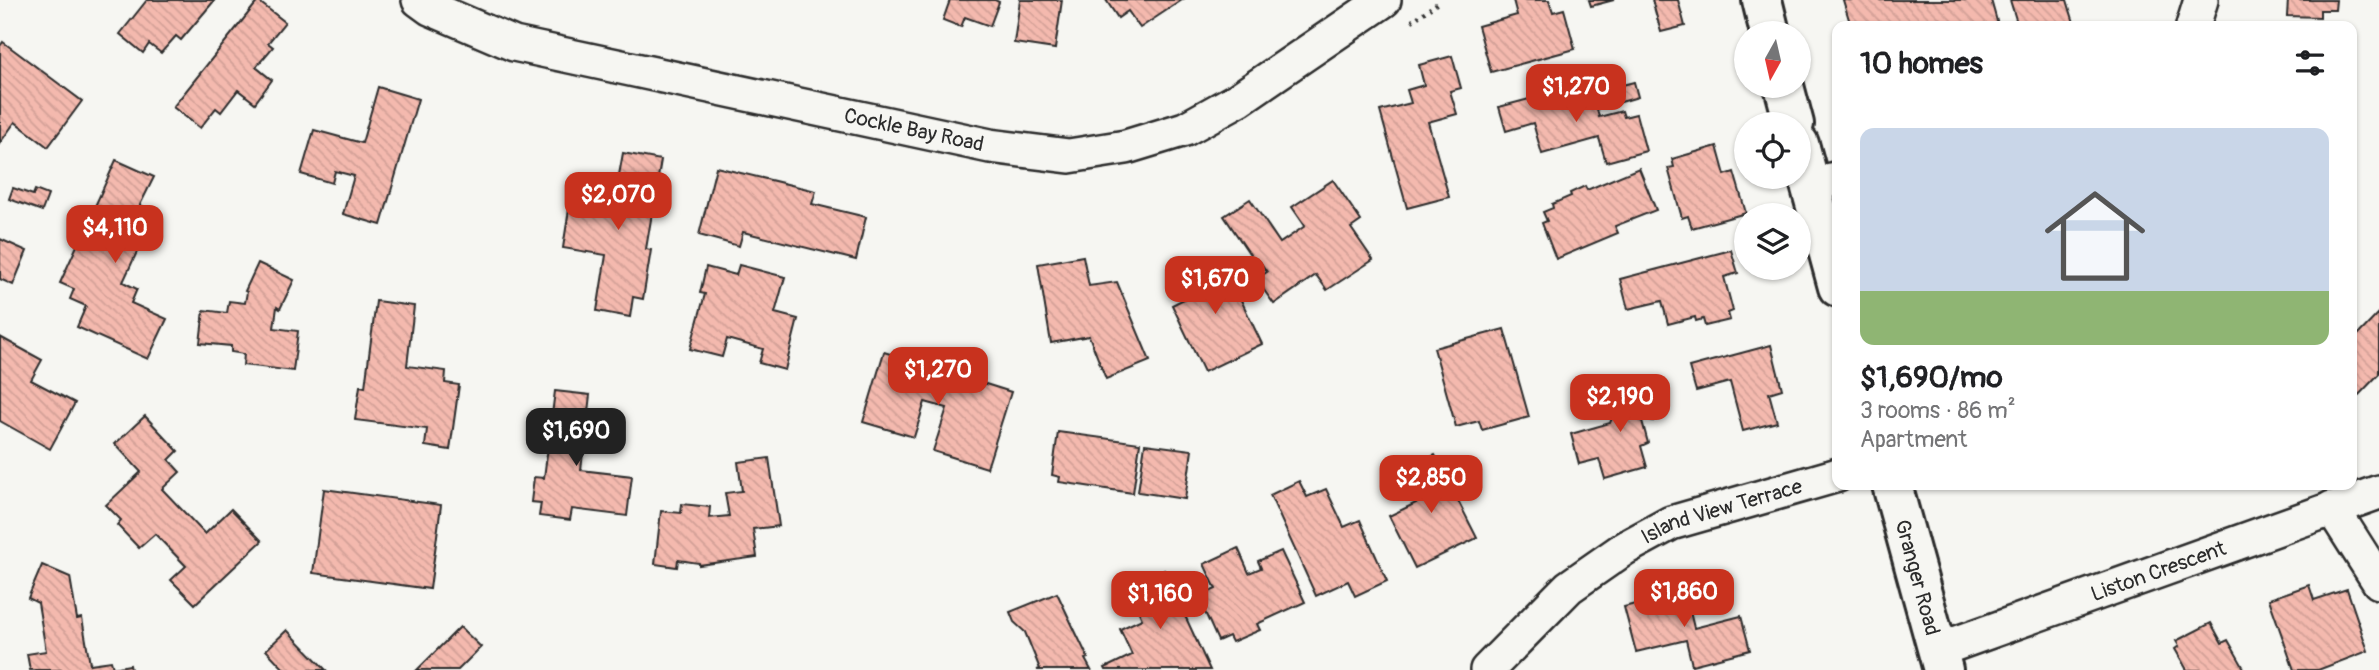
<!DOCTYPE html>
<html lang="en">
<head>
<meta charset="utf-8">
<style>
  body { margin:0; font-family:Pangolin,sans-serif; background:#f2f2f2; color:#202124; height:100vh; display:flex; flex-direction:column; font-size:26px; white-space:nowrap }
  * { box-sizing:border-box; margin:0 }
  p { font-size:23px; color:#757577 }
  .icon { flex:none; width:38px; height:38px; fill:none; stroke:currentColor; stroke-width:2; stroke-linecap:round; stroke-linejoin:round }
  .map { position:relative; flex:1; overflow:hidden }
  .side { position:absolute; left:1832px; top:21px; width:525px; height:469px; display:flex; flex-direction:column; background:#fff; border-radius:14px; box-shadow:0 2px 5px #0004 }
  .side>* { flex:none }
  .needle { width:46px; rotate:188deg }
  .tools { position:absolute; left:1734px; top:21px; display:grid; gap:14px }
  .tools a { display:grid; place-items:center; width:77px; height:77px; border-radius:50%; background:#fff; box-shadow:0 2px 5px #0004; font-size:35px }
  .price { position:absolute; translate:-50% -60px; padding:0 16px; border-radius:14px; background:#c8321e; color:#fff; font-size:23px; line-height:46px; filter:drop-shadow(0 2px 4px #0008) }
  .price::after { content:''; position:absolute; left:50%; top:42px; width:21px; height:16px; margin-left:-10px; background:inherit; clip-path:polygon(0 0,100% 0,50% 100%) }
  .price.active { background:#222; color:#fff }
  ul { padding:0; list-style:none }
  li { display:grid; align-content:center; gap:14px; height:371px; padding:0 28px }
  li span { display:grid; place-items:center; height:217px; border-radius:14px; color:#555 }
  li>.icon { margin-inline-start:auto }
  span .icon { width:126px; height:126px; fill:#fffc; stroke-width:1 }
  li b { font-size:30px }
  h2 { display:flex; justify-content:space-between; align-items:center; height:84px; padding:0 28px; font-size:30px }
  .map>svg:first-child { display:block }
  .building { fill:url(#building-back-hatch); stroke:#2b2b2b; stroke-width:2 }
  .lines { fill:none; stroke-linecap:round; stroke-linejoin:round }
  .minor-casing { stroke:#2b2b2b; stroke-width:38 }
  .tertiary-casing { stroke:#2b2b2b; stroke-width:44 }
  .path { stroke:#2b2b2b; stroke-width:4.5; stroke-dasharray:2 5; stroke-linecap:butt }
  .minor { stroke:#f6f6f2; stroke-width:33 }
  .tertiary { stroke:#f6f6f2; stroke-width:38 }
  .labels { text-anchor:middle; stroke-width:5; stroke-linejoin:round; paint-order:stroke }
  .street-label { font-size:21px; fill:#2b2b2b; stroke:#f6f6f2 }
</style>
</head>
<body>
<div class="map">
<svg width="2379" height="670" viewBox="0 0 2379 670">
  <defs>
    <pattern id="building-back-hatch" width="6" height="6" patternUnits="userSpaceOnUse" patternTransform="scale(1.75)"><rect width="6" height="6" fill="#f4b9ae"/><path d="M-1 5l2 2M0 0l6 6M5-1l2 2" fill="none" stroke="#d19f96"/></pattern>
  </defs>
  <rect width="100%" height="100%" fill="#f6f6f2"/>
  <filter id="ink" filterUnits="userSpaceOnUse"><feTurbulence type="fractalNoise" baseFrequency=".0143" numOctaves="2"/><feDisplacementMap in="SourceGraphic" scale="14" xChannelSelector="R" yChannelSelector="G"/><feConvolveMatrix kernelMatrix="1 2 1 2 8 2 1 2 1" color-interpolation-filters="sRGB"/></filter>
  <g filter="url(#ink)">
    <g class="building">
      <path d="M147,0h65l2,1 -33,39 -5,-4 -15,17 -12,-9 -6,9 -23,-19z"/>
      <path d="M950,0h45l4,2 -9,24 -25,-9 -4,10 -18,-7z"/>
      <path d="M1020,0h42l-7,49 -41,-6z"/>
      <path d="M1106,0h76l-42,28 -12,-17 -10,7z"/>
      <path d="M1513,0h36l4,12 11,-3 11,40 -84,23 -13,-46 39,-11z"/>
      <path d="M1589,0h25l-23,6z"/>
      <path d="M1652,0h26l7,26 -24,6z"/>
      <path d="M1843,0h148l7,25 -49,1 -1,-2 -8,2h-37l-1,-3 -10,3h-41z"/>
      <path d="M2010,0h57l8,26h-57z"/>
      <path d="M2288,0h48l-1,10h-15v7l-33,-1z"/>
      <path d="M258,1l27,21 -17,21 5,4 -17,20 16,13 -17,23 -17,-13 -17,22 -5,-4 -16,20 -27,-21z"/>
      <path d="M3,42l79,59 -34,46 -33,-25 -15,21v-97z"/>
      <path d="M1452,56l9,32 -11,3 7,23 -29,8 21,75 -42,11 -27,-97 31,-8 -4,-13 17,-5 -5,-20z"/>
      <path d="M1634,82l4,15 -34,10 -5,-16z"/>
      <path d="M378,87l40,12 -37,126 -38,-11 11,-38 -19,-5 -3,12 -31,-9 13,-44 48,13z"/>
      <path d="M1591,88l8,29 23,-6 2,6 12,-3 10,37 -40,11 -7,-24 -57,16 -9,-31 -27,8 -7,-24 45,-12 2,6z"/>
      <path d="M1717,146l8,29 9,-3 12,41 -54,15 -4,-12 -6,2 -14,-50 6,-1 -2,-8z"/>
      <path d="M623,153l38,7 -15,89 5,1 -8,49 -10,-2 -3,20 -33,-6 9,-56 -43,-7 9,-58 38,6 1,-11 6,1z"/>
      <path d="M116,160l38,17 -14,28 15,8 -32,69 14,7 -6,14 36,16 -19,40 -71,-32 9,-21 -16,-7 4,-10 -14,-6z"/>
      <path d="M716,167l100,24 -4,13 54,13 -10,43 -113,-28 -4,14 -40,-11z"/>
      <path d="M1639,168l17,42 -41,16 3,7 -62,26 -14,-36 5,-2 -4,-9 10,-4 -1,-4 19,-8 -1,-3 15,-7 2,4z"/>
      <path d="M1333,180l28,41 -10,7 22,32 -46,30 -11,-15 -42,29 -18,-25 11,-7 -7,-10 -3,3 -33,-49 26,-17 30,44 25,-17 -13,-19z"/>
      <path d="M13,188l20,7 2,-5 13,5 -6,16 -33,-12z"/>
      <path d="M0,239l27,12 -14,34 -13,-6z"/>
      <path d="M1731,250l7,23 -14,4 9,34 -5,2 2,7 -25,6 -2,-7 -7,2 -1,-4 -27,7 -6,-23 -34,8 -8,-30z"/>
      <path d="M1083,256l6,30 28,-4 33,79 -44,18 -17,-43 -38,7 -13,-79z"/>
      <path d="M1221,258l41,86 -58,28 -32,-67 16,-8 -9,-19z"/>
      <path d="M258,263l36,17 -14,29 -3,-2 -3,21 24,3 -5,40 -50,-6 1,-11 -13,-2v-6l-31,-3 4,-33 23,3 2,-12 16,2 2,-11 -2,-1z"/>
      <path d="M739,265l46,12 -10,36 23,6 -13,51 -26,-7 4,-14 -36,-10 -5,18 -32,-8 15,-55 -5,-1 6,-26 30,8z"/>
      <path d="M376,301l38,5 -7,60 39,5 -1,12 14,2 -9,65 -25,-4 2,-17 -72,-9 5,-34 5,1z"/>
      <path d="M2379,313v61l-27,28v-61z"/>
      <path d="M1504,329l25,88 -47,13 -3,-9 -23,6 -22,-79z"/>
      <path d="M0,337l42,23 -11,20 44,23 -25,46 -50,-28z"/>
      <path d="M1771,345l11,44 -13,4 8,29 -34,9 -13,-49 -34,9 -7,-24z"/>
      <path d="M884,352l127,40 -24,76 -54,-17 14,-43 -22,-6 -11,35 -51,-15z"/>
      <path d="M1627,380l36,15 -10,26 -12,-4 7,26 -7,3 6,21 -42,12 -6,-20 -20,5 -8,-30 39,-11z"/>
      <path d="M555,391l35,4 -9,75 51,6 -5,40 -55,-7 -2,11 -31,-4 2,-13 -10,-1 3,-25 10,1z"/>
      <path d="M145,416l33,35 -9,9 11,12 -18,17 43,45 26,-25 31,32 -67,63 -24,-24 15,-14 -31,-32 -16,14 -22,-23 4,-5 -15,-15 35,-33 -26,-28z"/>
      <path d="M1058,432l82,11 -7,50 -74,-11 1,-5 -8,-2z"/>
      <path d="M1145,444l47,6 -7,49 -47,-7z"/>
      <path d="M1435,455l42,83 -62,30 -26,-52 27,-13 -16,-31z"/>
      <path d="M769,458l10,68 -26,3 4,28 -58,8v-2l-21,-3 -1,7 -22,-3 6,-53 20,2 1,-9 28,3 -1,11 20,-2 -4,-23 17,-2 -4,-29z"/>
      <path d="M1299,481l8,16 19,-8 18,38 16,-7 27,61 -32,15 -7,-15 -32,15 -46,-101z"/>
      <path d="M324,489l117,16 -11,84 -117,-16z"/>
      <path d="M1238,548l11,25 12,-5 -3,-7 23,-10 24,51 -48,22 3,6 -28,12 -3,-6 -11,5 -20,-44 18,-8 -12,-25z"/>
      <path d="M42,565l28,12 7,42 5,-1 8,46 21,-3 2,7 17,-3 1,5h-101l-3,-16 19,-3 -8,-48 -10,-5z"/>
      <path d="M1164,570l46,100h-104l-1,-2 27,-13 -12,-26 22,-10 -14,-32z"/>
      <path d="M2309,585l5,15 33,-11 21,62 -50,19h-24l-25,-71z"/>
      <path d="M1685,591l9,37 47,-12 9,34 -58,15 -6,-25 -50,12 -12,-45z"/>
      <path d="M1057,593l31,65 -3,1 6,11h-54l3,-1 -15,-37 -11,-10 -4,-10z"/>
      <path d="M2211,623l11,20 6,-3 17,30h-58l-12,-21 4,-3 -3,-5z"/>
      <path d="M460,627l21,20 -23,23h-41z"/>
      <path d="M287,630l39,40h-41l-19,-20z"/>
    </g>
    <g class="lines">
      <defs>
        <g id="minor">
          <path id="s1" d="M419,0l11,8 84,36 476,102 79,10 57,-9 59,-18 54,-30 145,-99"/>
          <path d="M2193,26l8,-26"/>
          <path d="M1810,186l28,-8"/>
          <path d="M2332,508l47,74"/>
          <path id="s2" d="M1938,650l441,-158"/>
          <path id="s3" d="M1487,670l82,-83 56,-39 46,-25 167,-48"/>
        </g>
        <g id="tertiary">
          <path d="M1762,0l8,33"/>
          <path d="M1784,86l10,38"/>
          <path d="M1799,144l39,143"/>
          <path id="s4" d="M1892,485l51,185"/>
        </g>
      </defs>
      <use href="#minor" class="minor-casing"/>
      <use href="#tertiary" class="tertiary-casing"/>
      <path class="path" d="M1412,21l27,-19"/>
      <use href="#minor" class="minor"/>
      <use href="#tertiary" class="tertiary"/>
    </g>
  </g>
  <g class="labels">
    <g class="street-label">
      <text dy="7" stroke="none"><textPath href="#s1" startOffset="514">Cockle Bay Road</textPath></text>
      <text dy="7" stroke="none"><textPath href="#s3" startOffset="289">Island View Terrace</textPath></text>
      <text dy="7" stroke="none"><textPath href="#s2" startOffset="234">Liston Crescent</textPath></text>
      <text dy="7" stroke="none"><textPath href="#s4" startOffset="96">Granger Road</textPath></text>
    </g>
  </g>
</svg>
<div class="tools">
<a><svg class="needle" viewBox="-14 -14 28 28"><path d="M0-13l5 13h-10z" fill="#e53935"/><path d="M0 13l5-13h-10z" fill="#757577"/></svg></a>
<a><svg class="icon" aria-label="locate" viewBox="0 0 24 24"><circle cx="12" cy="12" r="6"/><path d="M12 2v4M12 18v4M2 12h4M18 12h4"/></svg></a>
<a><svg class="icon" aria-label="layers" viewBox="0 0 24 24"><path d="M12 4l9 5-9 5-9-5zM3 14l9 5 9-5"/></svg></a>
</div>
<b class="price" style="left:1576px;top:124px">$1,270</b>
<b class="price" style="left:618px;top:232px">$2,070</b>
<b class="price" style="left:115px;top:265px">$4,110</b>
<b class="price" style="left:1215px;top:316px">$1,670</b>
<b class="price" style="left:938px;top:407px">$1,270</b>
<b class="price" style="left:1620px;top:434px">$2,190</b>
<b class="price active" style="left:576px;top:468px">$1,690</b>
<b class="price" style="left:1431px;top:515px">$2,850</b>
<b class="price" style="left:1684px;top:629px">$1,860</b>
<b class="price" style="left:1160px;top:631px">$1,160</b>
<section class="side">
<h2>10 homes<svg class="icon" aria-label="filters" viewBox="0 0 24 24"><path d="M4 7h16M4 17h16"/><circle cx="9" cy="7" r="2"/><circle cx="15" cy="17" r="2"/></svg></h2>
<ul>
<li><span style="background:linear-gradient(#c9d6e8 75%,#8fb573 0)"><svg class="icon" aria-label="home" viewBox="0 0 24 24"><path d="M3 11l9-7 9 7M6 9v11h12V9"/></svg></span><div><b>$1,690/mo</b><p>3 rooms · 86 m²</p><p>Apartment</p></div></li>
</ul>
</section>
</div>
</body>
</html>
